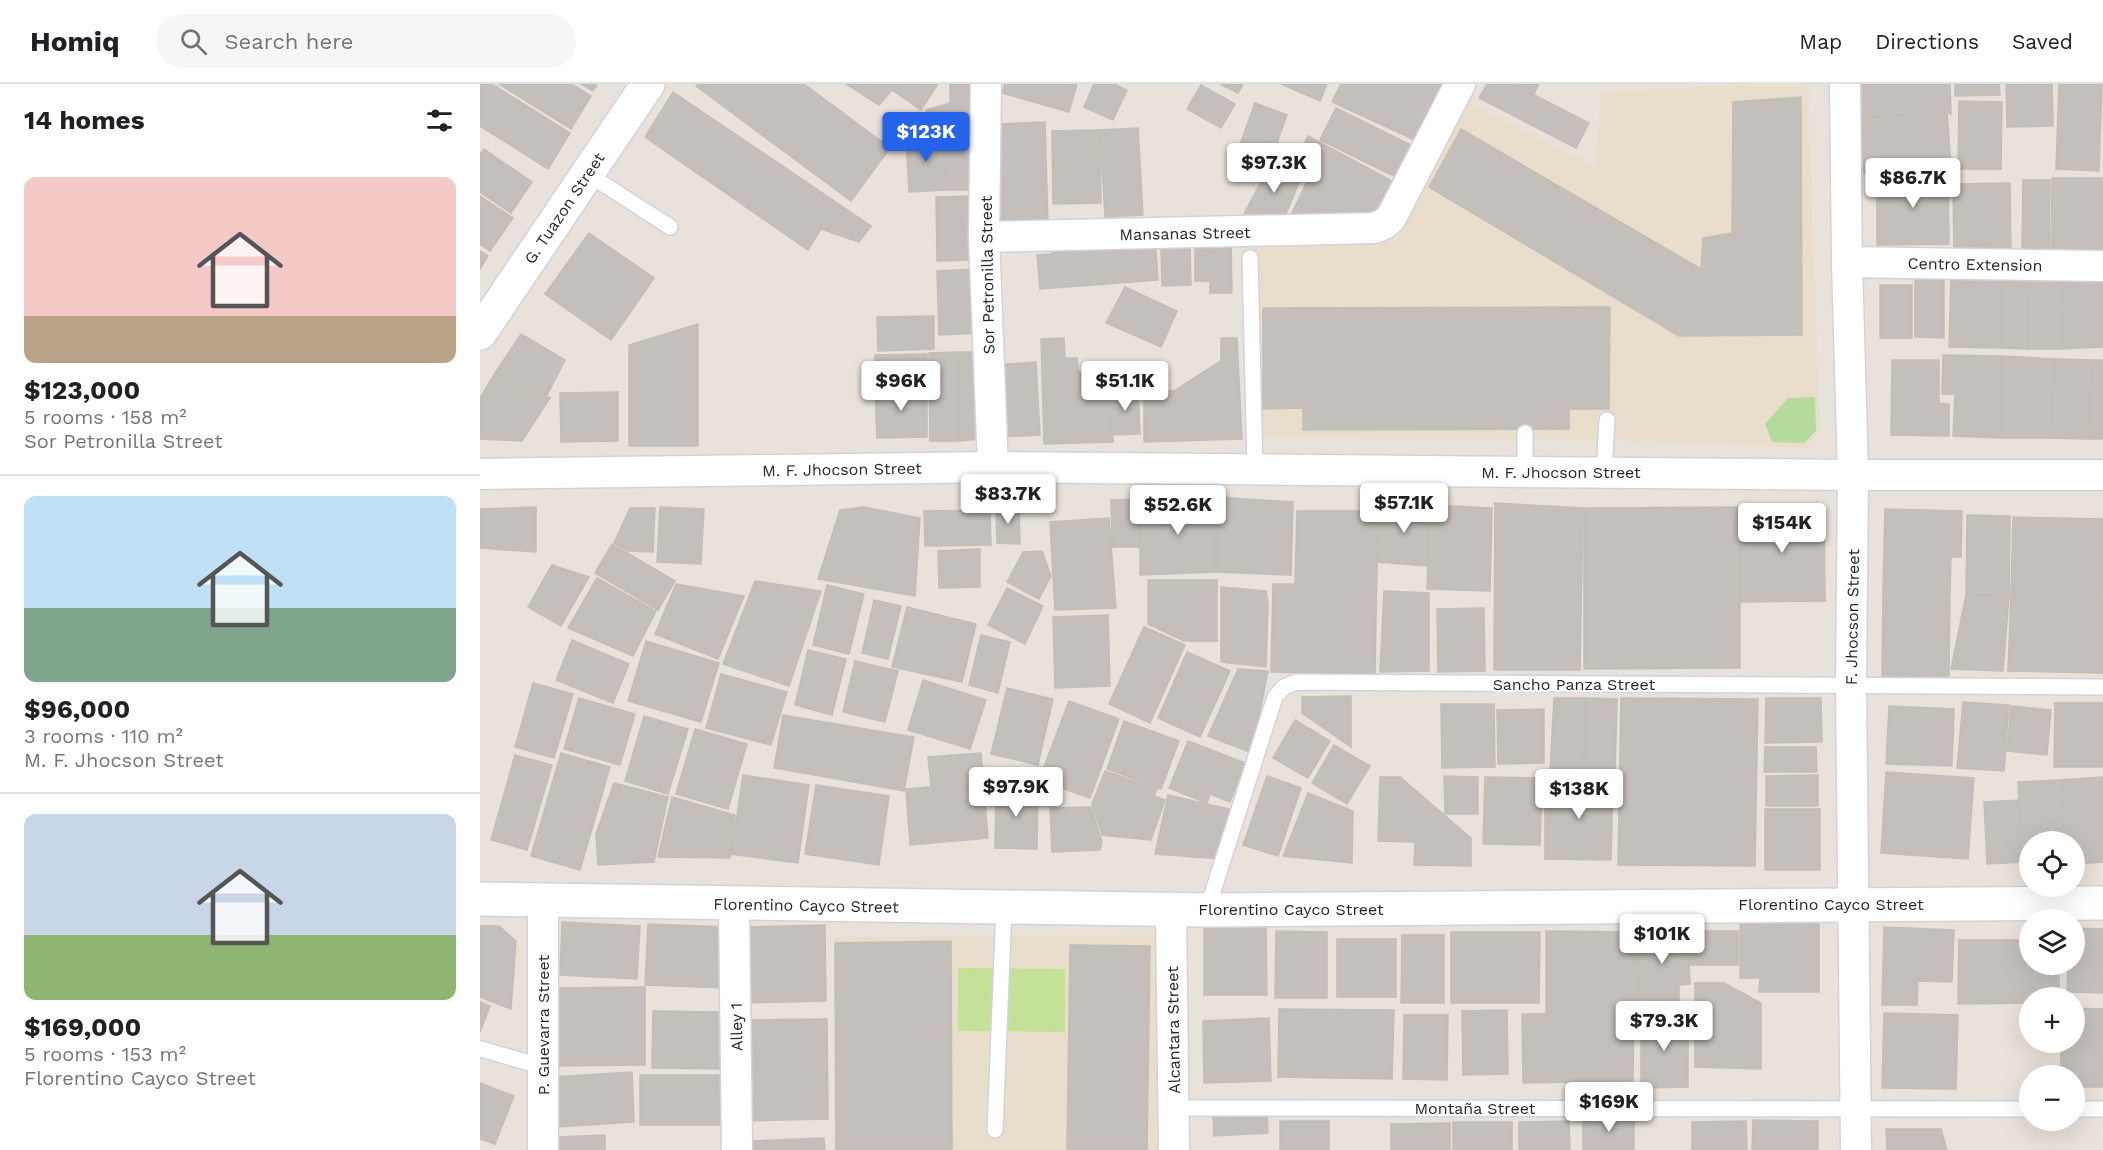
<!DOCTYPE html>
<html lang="en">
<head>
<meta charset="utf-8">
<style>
  body { margin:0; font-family:"Work Sans",sans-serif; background:#f6f6f6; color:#202124; height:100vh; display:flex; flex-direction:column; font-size:22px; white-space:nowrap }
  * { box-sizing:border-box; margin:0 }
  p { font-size:20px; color:#757577 }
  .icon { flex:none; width:33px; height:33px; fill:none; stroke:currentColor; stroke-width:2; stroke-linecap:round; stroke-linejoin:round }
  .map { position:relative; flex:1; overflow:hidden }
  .side { display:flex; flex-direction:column; background:#fff; width:480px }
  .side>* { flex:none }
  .fabs { position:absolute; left:1539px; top:747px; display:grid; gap:12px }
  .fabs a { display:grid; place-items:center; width:66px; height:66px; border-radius:50%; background:#fff; box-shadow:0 6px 24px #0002; font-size:30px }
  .price { position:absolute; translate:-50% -51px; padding:0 14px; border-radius:6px; background:#fff; color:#222; font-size:20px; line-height:39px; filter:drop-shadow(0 2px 3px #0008) }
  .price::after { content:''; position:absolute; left:50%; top:36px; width:18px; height:14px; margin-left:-9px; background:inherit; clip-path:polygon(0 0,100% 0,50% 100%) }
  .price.on { background:#2563eb; color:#fff }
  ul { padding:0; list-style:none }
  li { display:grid; align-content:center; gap:12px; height:318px; padding:0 24px }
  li+li { border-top:2px solid #e0e0e0 }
  li span { display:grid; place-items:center; height:186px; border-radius:12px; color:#555 }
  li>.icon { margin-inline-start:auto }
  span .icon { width:108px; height:108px; fill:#fffc; stroke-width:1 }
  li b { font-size:26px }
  h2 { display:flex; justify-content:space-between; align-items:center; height:72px; padding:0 24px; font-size:26px }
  header { display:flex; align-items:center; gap:36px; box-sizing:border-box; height:84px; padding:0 30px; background:#fff; border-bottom:2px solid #e0e0e0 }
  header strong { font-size:28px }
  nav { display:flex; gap:33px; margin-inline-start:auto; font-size:21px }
  .search { width:420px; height:54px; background:#f6f6f6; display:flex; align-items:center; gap:15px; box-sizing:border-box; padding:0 21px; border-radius:33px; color:#757577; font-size:22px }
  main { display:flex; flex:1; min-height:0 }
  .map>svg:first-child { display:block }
  .education { fill:#e9decb }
  .green { fill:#b4db9b }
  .pitch { fill:#c5e197 }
  .building { fill:#c4bfba; stroke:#c4bdb4; stroke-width:1.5 }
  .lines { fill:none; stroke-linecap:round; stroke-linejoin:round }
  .lane-casing { stroke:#d0d3df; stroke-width:18 }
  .street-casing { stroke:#d0d3df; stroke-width:33 }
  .secondary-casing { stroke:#d0d3df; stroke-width:36 }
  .lane { stroke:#fff; stroke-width:15 }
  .street { stroke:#fff; stroke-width:30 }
  .secondary { stroke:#fff; stroke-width:33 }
  .labels { text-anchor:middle; stroke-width:4.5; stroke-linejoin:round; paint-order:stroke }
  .street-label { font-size:16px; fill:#272727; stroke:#fff }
</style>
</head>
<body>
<header>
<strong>Homiq</strong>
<div class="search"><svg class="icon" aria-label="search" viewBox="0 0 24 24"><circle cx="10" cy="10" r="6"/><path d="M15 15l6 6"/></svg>Search here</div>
<nav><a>Map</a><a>Directions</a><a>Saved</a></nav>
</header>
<main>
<section class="side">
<h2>14 homes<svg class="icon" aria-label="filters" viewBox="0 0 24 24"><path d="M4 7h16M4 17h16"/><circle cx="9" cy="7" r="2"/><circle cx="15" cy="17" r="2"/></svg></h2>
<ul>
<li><span style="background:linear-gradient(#f6c9c9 75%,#b9a48a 0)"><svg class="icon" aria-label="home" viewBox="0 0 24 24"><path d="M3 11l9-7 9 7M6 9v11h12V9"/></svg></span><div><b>$123,000</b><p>5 rooms · 158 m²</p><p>Sor Petronilla Street</p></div></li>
<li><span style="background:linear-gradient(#bfe0f5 60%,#7fa58c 0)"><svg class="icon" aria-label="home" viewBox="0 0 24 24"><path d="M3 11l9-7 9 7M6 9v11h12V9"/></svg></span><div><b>$96,000</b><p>3 rooms · 110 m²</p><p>M. F. Jhocson Street</p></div></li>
<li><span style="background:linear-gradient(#c9d6e8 65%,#8fb573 0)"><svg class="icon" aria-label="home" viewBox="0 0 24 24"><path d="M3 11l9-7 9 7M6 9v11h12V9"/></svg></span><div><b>$169,000</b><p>5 rooms · 153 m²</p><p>Florentino Cayco Street</p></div></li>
</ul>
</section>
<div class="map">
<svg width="1623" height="1066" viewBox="0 0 1623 1066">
  <rect width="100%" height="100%" fill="#e9e2da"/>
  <g class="education">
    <path d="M1266,0h62l12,347 -15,17 -199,-8 -361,-2 -4,-196 155,-1 68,-141 131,66 6,-74z"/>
    <path d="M679,851l-1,215h-324v-213z"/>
  </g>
  <path class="green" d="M1335,313l1,34 -12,12 -32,-1 -7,-18 23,-26z"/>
  <path class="pitch" d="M478,884l107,1v63l-107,-1z"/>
  <g class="building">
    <path d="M0,0h12l78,49 -22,36 -68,-43z"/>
    <path d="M19,0h73l19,12 -20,33z"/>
    <path d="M101,0h16l-4,7z"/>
    <path d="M218,0h106l86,64 -39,53 -155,-115z"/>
    <path d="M366,0h92l-17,26 -29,-20 -13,15z"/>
    <path d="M470,0h29l1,43 -53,1 -1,-18 24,-7z"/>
    <path d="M525,0h72l-8,28 -67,-19z"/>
    <path d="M614,0h20l13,6 -14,30 -29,-13z"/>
    <path d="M740,0h23l-5,9z"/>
    <path d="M801,0h46l-7,17z"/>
    <path d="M861,0h100l5,2 -27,56 -87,-40z"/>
    <path d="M1007,0h26l76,39 -13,25 -97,-50z"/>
    <path d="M1034,0h25l-5,10z"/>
    <path d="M1379,0h91l1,30 -4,-2 -86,6z"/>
    <path d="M1475,0h44l1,11 -45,1z"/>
    <path d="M1526,0h46l1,42 -46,1z"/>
    <path d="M1579,0h43l-3,87 -43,-2z"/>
    <path d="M721,1l34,19 -14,24 -34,-19z"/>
    <path d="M193,8l198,134 -12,16 -38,-13 -13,21 -163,-113z"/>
    <path d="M1321,13l1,238 -123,1 -250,-149 32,-58 240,140 2,-31 29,-5 1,-131z"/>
    <path d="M1479,17l43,1 -1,67h-43z"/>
    <path d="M775,19l32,12 -16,44 -32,-12z"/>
    <path d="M856,24l79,39 -15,32 -80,-39z"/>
    <path d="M1467,28l4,55 -87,6 -3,-55z"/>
    <path d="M565,38l3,102 -47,2 -3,-102z"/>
    <path d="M658,44l5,87 -38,2 -5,-87z"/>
    <path d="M620,46l1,73 -48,1 -1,-73z"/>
    <path d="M497,50l3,56h-34l-1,-55z"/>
    <path d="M426,51h39l1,55 -37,2z"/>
    <path d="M828,52l84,45 -18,31 -83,3 24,-50 -16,-9z"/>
    <path d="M4,65l48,33 -21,31 -31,-21v-38z"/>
    <path d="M789,83l32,11 -16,38 -41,-2z"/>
    <path d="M1397,89h71l1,71 -72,1z"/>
    <path d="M1572,94h51v72h-52z"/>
    <path d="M1543,96h27l-1,72h-27z"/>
    <path d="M1530,99l1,70 -57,1 -1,-70z"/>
    <path d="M0,112l33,22 -23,33 -10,-7z"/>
    <path d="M497,112l1,64 -41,1 -1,-64z"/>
    <path d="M109,149l65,45 -43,62 -66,-46z"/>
    <path d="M675,156l3,40 -118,9 -3,-34 15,-1v-6z"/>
    <path d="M751,156l1,53h-22v-12h-15v-40z"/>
    <path d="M710,163l1,38 -29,1 -1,-38z"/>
    <path d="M0,167l8,5 -8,13z"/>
    <path d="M497,185l2,64 -40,2 -2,-64z"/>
    <path d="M1522,191l-1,73 -52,-1 2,-71z"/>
    <path d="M1522,191h27l-1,74 -27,-1z"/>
    <path d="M1549,191l34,1 -2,73h-33z"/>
    <path d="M1583,192l40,1v70l-42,2z"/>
    <path d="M1435,194h29v60l-29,-1z"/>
    <rect x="1400" y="201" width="32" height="53"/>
    <path d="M645,203l52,24 -16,36 -55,-24z"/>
    <path d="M1130,223l-1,102h-40v20l-266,1v-22l-40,1v-101z"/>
    <path d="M454,232v33l-56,2 -1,-34z"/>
    <path d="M218,240v122h-69v-101z"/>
    <path d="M41,250l44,26 -19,37 -51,-24z"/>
    <path d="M584,254l1,20h12l1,14h18v20l14,-1 3,51 -69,2 -3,-105z"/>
    <path d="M741,254h16l5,101 -98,3v-51h30l47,-30z"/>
    <path d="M477,268l1,89h-28l-1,-88z"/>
    <path d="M477,268h25l1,87 -25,2z"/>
    <path d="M447,270v29l-51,2 -1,-30z"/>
    <path d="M1463,271l59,1 -1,82 -48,-2 2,-42h-13z"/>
    <path d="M1522,272l52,3 -3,79h-50z"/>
    <path d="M1574,275l38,1 -2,79 -39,-1z"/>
    <path d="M1412,276h47v43l10,1v32l-58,-1z"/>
    <path d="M1612,276h11v79h-13z"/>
    <path d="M556,278l4,73 -42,2 -4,-72z"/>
    <path d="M15,289l55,25 -28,43 -42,-2v-41z"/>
    <path d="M447,303v50l-50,1 -2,-50z"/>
    <path d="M658,305l2,45 -29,1 -1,-44z"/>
    <path d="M138,308v49l-57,1 -1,-49z"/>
    <path d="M736,413l77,5 -2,73 -75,-3z"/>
    <path d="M736,413v75l-76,3v-76z"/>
    <path d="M660,415v48h-28l-1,-47z"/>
    <path d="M1015,419l88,5 -3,162h-86z"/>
    <path d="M899,421h51l-3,61 -49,-4z"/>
    <path d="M950,421l62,3 -2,83 -63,-2z"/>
    <path d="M1344,422l1,95 -84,1 -1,-95z"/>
    <path d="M56,423v45l-56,-4v-39z"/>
    <path d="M180,423l44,2 -3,55 -44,-2z"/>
    <path d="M384,423l56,11 -5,78 -97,-17 22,-69z"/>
    <path d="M516,423h23l1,37 -23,-1z"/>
    <path d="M1260,423v161l-156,1v-161z"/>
    <path d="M150,424h25l-2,44 -25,-1 -14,-8z"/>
    <path d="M1405,425l77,2 -1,46h-10l-1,36 -67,-1z"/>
    <path d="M510,426l1,35 -66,1 -1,-35z"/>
    <path d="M817,427h81l-3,163 -104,-2 2,-88h22z"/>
    <path d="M1487,431l43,1 -1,80 -43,-1z"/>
    <path d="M1533,433l90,2v74l-92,-1z"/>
    <path d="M629,434l7,90 -61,2 -5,-88z"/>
    <path d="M132,460l63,37 -17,29 -63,-37z"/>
    <path d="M500,465v38l-41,1 -1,-37z"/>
    <path d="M562,467l9,25 -12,23 -32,-17 16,-30z"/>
    <path d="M72,481l37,12 -28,49 -33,-19z"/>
    <path d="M117,494l59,33 -23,45 -65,-28z"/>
    <path d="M668,496h69v61h-33l-36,-17z"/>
    <path d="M275,497l66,10 -32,95 -66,-22z"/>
    <path d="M196,500l68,12 -26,63 -63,-25z"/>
    <path d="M347,501l37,9 -15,60 -36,-9z"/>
    <path d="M741,503l45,4 2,14 -2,62 -45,-5z"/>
    <path d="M527,504l36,18 -18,38 -37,-19z"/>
    <path d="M904,507l45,2v78l-49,1z"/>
    <path d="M1403,508l67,1 -1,83 -67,1z"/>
    <path d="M1531,508l92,1v80l-95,-2z"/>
    <path d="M1486,511l43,1 -6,75 -52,-2z"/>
    <path d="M394,516l27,6 -13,53 -26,-6z"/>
    <path d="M427,523l69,17 -14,58 -70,-15z"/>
    <path d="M1004,524l1,63 -47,1 -1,-63z"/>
    <path d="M628,531l2,71 -55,2 -2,-71z"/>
    <path d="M664,543l41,18 -35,78 -41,-19z"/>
    <path d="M501,551l29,7 -12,51 -29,-8z"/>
    <path d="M92,556l57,24 -16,39 -57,-23z"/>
    <path d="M166,557l73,22 -18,59 -73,-21z"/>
    <path d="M328,566l38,9 -14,56 -37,-10z"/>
    <path d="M707,568l43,19 -30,66 -42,-19z"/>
    <path d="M375,577l43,10 -13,51 -42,-10z"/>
    <path d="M758,585l30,2 -16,82 -44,-17z"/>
    <path d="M241,590l66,18 -16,53 -65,-17z"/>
    <path d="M443,596l63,20 -16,49 -62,-19z"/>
    <path d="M53,599l40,11 -19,64 -39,-11z"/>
    <path d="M527,604l46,11 -15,66 -47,-11z"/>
    <path d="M871,612v51l-49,-34v-16z"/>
    <path d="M99,614l56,16 -15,51 -56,-16z"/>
    <path d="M1074,614h32l-2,73h-34z"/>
    <path d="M1106,614l31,1 -2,73 -31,-1z"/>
    <path d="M1141,614l137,1 -3,167 -137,-1z"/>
    <path d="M1286,614h55l1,44 -57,1z"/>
    <path d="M589,617l50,18 -29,79 -51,-18z"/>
    <path d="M1483,618l46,3 -5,66 -47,-3z"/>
    <path d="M1575,619h48v64h-49z"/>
    <path d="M961,620h53l1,63 -53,1z"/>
    <path d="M1409,622l65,3 -2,57 -66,-2z"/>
    <path d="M1531,622l40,4 -4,45 -40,-4z"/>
    <path d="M1064,625v54l-46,1 -1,-54z"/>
    <path d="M303,631l131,22 -10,54 -130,-23z"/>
    <path d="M164,632l44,13 -20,65 -43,-13z"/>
    <path d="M815,636l35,21 -22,37 -35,-20z"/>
    <path d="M644,637l55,20 -18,48 -54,-20z"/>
    <path d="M215,645l52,15 -19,65 -52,-15z"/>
    <path d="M708,657l57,22 -15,39 -20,-8 -3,9 -38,-15z"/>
    <path d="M854,661l36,21 -23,38 -35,-21z"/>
    <path d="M1285,663h51l1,25h-53z"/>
    <path d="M81,669l49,14 -30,103 -49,-14z"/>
    <path d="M501,669l7,85 -78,7 -4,-56 25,-2 -3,-30z"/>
    <path d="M35,671l37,10 -25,85 -36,-10z"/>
    <path d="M625,687l52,18 -3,7 11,4 -14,40 -49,-5 -10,-31z"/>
    <path d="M1406,688l88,6 -6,81 -87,-6z"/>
    <path d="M263,691l66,10 -11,78 -67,-9z"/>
    <path d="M1338,691v31h-52v-30z"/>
    <path d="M787,692l34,12 -23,68 -35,-11z"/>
    <path d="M964,692l34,1v37h-33z"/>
    <path d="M1112,692h21l-2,84 -66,-1v-77l47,1z"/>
    <path d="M900,693h20l71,61v28l-57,-1 1,-23 -37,-1z"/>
    <path d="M1005,693l57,1 -2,67 -57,-1z"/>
    <path d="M1623,693v85l-29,2v-22h-9l-4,-62z"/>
    <path d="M1581,696l3,62h-34v19l-8,1 -4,-80z"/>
    <path d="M134,699l54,14 -14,65 -56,3 -2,-31z"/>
    <path d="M336,701l73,11 -10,69 -74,-11z"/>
    <path d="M516,703l42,1 -1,61 -42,-1z"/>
    <path d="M828,709l45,18 -1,52 -69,-7z"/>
    <path d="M688,711l65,15 -11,49 -67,-5z"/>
    <path d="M192,713l63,18 -5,43 -72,-1z"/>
    <path d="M1539,716l3,62 -35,2 -3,-62z"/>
    <path d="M611,723l11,35 -2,8 -48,2 -2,-44z"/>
    <rect x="1285" y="725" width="55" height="61"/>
    <path d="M82,838l78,4 -3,53 -77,-4z"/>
    <path d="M168,840l81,3 -2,61 -82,-3z"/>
    <path d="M1260,840h79v68h-60l1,-14h-20z"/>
    <path d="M345,841l1,76 -80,2 -1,-76z"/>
    <path d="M0,842h19l17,15 -5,68 -31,-12z"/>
    <path d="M1404,843l70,3 -2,52 -34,-1 -1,24h-35z"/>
    <path d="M786,844l1,67h-63v-66z"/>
    <path d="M1594,844l29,1v64l-36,-1 1,-28h6z"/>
    <path d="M796,847l51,1v66h-52z"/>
    <path d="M1066,847l90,1 2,70 -4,12h-88z"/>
    <path d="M1208,847h50v34h-49z"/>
    <path d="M1208,847l2,53 -11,1v16l-41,1 -2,-70z"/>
    <path d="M971,848h89l-1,71h-88z"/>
    <path d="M922,851h42v68h-43z"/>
    <rect x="857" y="855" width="59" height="58"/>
    <path d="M1479,856h71v24h29v34h-29v5l-72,1z"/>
    <path d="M471,857l1,209h-116l-1,-207z"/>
    <path d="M590,861l80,1 -3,204h-80z"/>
    <path d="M1215,899h29l37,20v66l-66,-2z"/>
    <path d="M165,903v78l-92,1v-78z"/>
    <path d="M0,918l10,4 -10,26z"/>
    <path d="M1594,924l29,1v78h-29v-11h-14l2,-34h12z"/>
    <path d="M799,925l115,1 -2,69 -114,-2z"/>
    <path d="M1027,926l1,64 -45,1 -1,-64z"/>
    <path d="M173,927l78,1 -1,57 -78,-1z"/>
    <path d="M1404,929l74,2 -2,74 -74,-1z"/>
    <path d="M1042,930h112l-1,67 -110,2z"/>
    <path d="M924,931h44l-1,65 -44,-1z"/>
    <path d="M1208,932v71l-47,1v-71z"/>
    <path d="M789,934l2,63 -67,2 -1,-62z"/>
    <path d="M347,935l1,100 -83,2 -2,-101z"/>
    <path d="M152,988l2,50 -78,5 -3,-50z"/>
    <path d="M160,991h94l-1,50h-93z"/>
    <path d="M0,999l34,13 -19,48 -15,-5z"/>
    <path d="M787,1030l1,19 -54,3 -1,-19z"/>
    <path d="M1154,1031v35h-51v-32z"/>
    <path d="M1273,1036l65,1v29h-66z"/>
    <rect x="800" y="1037" width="49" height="29"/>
    <path d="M1089,1037l1,29h-51v-28z"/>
    <path d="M1266,1037l1,29h-55v-28z"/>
    <rect x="973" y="1038" width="59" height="28"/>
    <path d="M970,1039v27h-59v-26z"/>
    <path d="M1406,1045h55l6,21h-60z"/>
    <path d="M125,1051v15h-49v-13z"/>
    <path d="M344,1054l1,12h-75v-9z"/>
  </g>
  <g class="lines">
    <defs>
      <g id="lane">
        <path d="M108,90l82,53"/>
        <path d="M770,174l5,211"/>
        <path d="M1045,388v-39"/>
        <path d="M1124,388l3,-52"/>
        <path d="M727,826l68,-213 9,-10 12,-5 807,5"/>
        <path d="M1,965l62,18"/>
        <path d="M693,1024l857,1"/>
        <path d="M1594,1025h29"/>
        <path d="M515,1046l9,-223"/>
      </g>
      <g id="street">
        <path d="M506,0l-2,153 9,230"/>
        <path d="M1365,0l2,178 6,213 -2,212 5,463"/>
        <path d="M504,153l390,-9 10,-4 7,-6 69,-134"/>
        <path d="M1367,178l256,4"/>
        <path d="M0,390l513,-7 860,8h250"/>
        <path d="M254,820l3,246"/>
        <path d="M691,826l3,240"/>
        <path d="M63,1066v-250"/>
      </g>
      <g id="secondary">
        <path d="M0,249l168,-249"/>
        <path d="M0,815l727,11 896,-7"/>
      </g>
    </defs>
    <use href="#lane" class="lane-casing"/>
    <use href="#street" class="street-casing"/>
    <use href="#secondary" class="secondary-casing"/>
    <use href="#lane" class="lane"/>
    <use href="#street" class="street"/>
    <use href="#secondary" class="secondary"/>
  </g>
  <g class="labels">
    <g class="street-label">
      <text transform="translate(84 124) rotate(-56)" y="6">G. Tuazon Street</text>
      <text transform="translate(705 149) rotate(-1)" y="6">Mansanas Street</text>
      <text transform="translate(1495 180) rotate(1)" y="6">Centro Extension</text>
      <text transform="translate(507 191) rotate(-91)" y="6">Sor Petronilla Street</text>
      <text transform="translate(362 385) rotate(-1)" y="6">M. F. Jhocson Street</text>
      <text x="1081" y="394">M. F. Jhocson Street</text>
      <text transform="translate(1372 533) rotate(-89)" y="6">F. Jhocson Street</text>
      <text x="1094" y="606">Sancho Panza Street</text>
      <text x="1351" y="826">Florentino Cayco Street</text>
      <text transform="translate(326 821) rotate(1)" y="6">Florentino Cayco Street</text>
      <text x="811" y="831">Florentino Cayco Street</text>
      <text transform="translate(63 941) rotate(-90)" y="6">P. Guevarra Street</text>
      <text transform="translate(256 943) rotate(-91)" y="6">Alley 1</text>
      <text transform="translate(693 946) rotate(-91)" y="6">Alcantara Street</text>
      <text x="995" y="1030">Montaña Street</text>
    </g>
  </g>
</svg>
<div class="fabs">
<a><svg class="icon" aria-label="locate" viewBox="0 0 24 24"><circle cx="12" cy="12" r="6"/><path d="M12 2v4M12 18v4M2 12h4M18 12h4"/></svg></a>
<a><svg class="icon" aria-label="layers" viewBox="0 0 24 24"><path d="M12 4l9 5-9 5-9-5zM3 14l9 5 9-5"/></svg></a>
<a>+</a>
<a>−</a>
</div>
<b class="price on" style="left:446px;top:79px">$123K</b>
<b class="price" style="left:794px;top:110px">$97.3K</b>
<b class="price" style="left:1433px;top:125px">$86.7K</b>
<b class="price" style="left:421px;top:328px">$96K</b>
<b class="price" style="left:645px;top:328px">$51.1K</b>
<b class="price" style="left:528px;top:441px">$83.7K</b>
<b class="price" style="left:924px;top:450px">$57.1K</b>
<b class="price" style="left:698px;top:452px">$52.6K</b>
<b class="price" style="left:1302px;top:470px">$154K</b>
<b class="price" style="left:536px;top:734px">$97.9K</b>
<b class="price" style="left:1099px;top:736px">$138K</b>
<b class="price" style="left:1182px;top:881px">$101K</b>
<b class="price" style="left:1184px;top:968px">$79.3K</b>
<b class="price" style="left:1129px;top:1049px">$169K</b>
</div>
</main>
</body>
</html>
